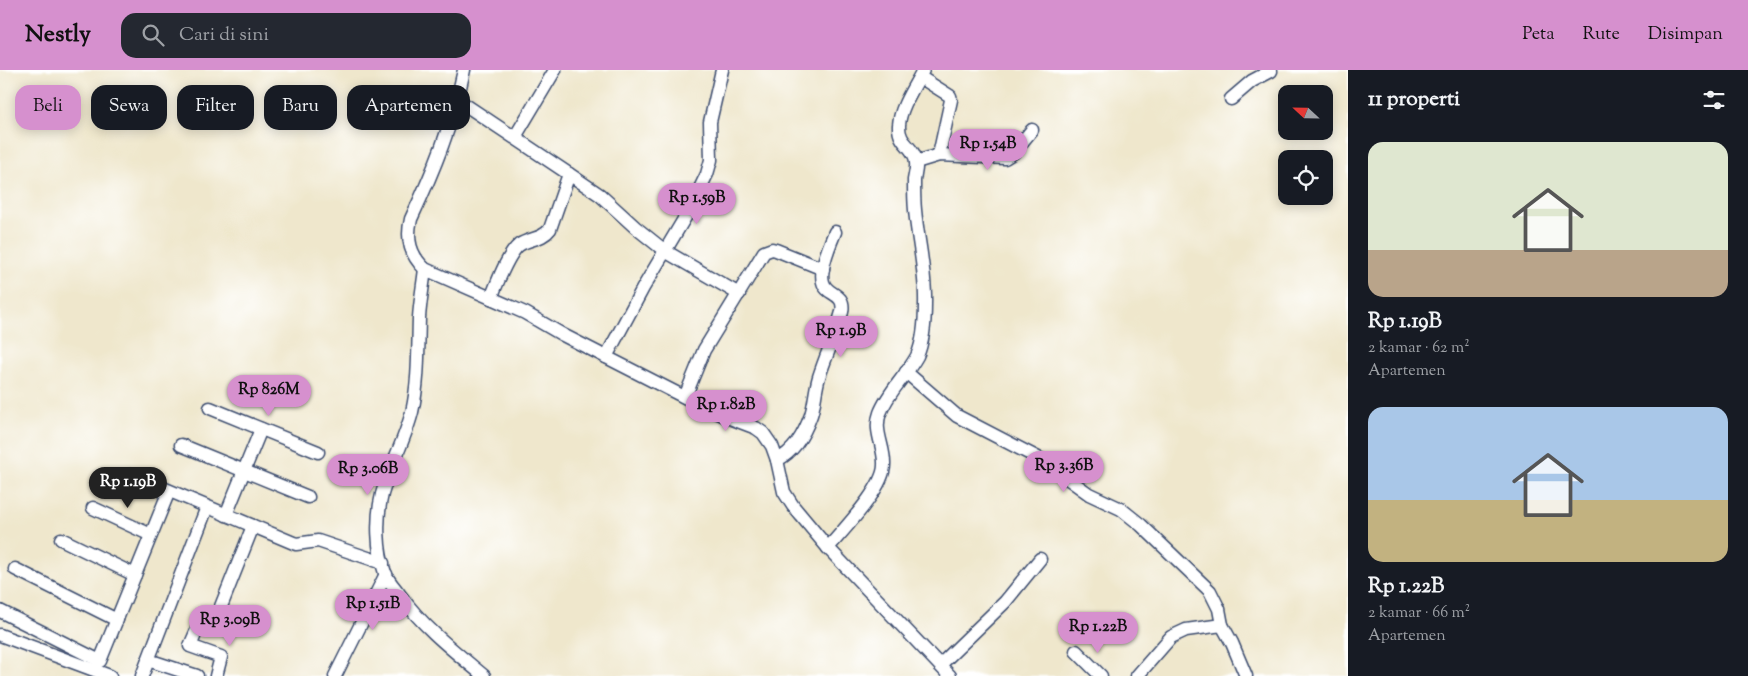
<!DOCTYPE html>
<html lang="id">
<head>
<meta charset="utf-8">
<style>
  body { margin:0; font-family:"Sorts Mill Goudy",serif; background:#242831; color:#f1f3f6; height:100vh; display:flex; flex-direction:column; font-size:19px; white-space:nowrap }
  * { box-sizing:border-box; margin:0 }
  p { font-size:16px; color:#9ea1a6 }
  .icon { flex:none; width:28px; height:28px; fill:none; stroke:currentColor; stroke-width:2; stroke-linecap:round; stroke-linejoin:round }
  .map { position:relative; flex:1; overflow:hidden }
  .panel { display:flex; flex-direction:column; background:#171b24; width:400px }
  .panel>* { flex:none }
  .guide { position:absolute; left:15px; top:15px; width:475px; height:45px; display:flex; gap:10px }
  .needle { width:32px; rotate:292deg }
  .tools { position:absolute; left:1278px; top:15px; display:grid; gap:10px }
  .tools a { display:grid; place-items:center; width:55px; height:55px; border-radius:10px; background:#171b24; box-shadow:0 2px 12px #0003; font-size:25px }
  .price { position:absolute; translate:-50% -42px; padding:0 11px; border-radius:18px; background:#d690ce; color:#111; font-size:16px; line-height:32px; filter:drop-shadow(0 1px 2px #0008) }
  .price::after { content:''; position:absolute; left:50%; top:30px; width:15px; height:11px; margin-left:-8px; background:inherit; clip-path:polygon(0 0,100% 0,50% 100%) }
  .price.current { background:#222; color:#fff }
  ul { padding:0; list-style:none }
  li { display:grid; align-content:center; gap:10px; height:265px; padding:0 20px }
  li span { display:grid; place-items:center; height:155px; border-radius:15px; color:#555 }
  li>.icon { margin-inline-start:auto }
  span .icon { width:90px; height:90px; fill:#fffc; stroke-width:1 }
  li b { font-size:21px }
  h2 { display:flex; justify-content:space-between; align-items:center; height:60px; padding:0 20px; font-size:21px }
  .pill { padding:0 18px; border-radius:15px; background:#171b24; box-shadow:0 2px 12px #0003; font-size:18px; line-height:45px }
  .pill.current { background:#d690ce; color:#111 }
  header { display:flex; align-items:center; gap:30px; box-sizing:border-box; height:70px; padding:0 25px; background:#d690ce; color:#111 }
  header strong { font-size:24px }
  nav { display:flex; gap:28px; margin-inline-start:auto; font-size:18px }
  .search { width:350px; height:45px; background:#242831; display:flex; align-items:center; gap:12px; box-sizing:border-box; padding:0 18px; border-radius:15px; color:#9ea1a6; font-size:19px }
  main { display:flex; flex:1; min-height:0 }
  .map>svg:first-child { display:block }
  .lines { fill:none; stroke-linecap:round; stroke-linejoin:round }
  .minor-casing { stroke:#3b4b6e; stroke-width:15 }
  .minor { stroke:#fff; stroke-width:12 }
</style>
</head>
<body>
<header>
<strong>Nestly</strong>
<div class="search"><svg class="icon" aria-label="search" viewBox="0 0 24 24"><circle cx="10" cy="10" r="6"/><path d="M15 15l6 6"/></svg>Cari di sini</div>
<nav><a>Peta</a><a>Rute</a><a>Disimpan</a></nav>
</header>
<main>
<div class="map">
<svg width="1348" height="606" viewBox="0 0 1348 606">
  <rect width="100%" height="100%" fill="#fff"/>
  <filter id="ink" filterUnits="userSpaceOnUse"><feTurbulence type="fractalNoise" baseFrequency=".02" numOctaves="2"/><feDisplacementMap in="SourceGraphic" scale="10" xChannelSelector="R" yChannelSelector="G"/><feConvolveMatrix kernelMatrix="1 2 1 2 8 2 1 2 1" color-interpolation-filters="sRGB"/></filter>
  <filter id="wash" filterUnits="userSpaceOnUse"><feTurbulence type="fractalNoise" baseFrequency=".0096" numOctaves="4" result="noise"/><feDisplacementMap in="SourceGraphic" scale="20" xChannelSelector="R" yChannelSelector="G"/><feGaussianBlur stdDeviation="1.12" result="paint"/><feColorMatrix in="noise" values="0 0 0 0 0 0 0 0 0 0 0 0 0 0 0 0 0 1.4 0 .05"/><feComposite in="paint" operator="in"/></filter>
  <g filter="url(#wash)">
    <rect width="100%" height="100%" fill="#efe7cc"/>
  </g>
  <g filter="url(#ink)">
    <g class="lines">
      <defs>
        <g id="minor">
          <path d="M464,0c-11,53 -30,100 -53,149 -5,20 -1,36 14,50l100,44 38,22 139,71 25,11 29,11 7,5 9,13 5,14 7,32 9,14 35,42 122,128"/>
          <path d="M920,7l30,19 1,4 -12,55"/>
          <path d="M1231,29l21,-18 19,-10"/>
          <path d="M458,30l111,74"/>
          <path d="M515,67l40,-67"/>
          <path d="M916,92l23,-7 66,3 8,-5 19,-23"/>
          <path d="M425,199c-2,17 -5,33 -6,49 -1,32 0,63 -7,94 -7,28 -22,54 -30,82 -6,24 -5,56 3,79 3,8 10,15 15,22 23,32 54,56 84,81"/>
          <path d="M491,228c6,-14 16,-43 28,-53 10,-7 23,-5 31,-16l19,-55 31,21 35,32 30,24 74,43"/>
          <path d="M606,287l37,-69 47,-79 17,-35 4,-14 -1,-38 12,-52"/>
          <path d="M906,302l51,44 85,44 47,34 32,15 20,16 69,66 9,18 3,16"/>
          <path d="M685,327l19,-47 60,-98 8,-3 4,1 47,19"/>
          <path d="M210,338l108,44"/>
          <path d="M181,375l127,52"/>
          <path d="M777,390c17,-8 28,-28 34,-45 4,-12 4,-25 8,-38 7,-22 17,-43 23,-65 4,-20 -16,-16 -19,-30 -4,-13 7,-38 12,-50"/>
          <path d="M132,405l164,69 22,-3 65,22"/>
          <path d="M93,438l58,27"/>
          <path d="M226,445l35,-86"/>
          <path d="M61,469l74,36"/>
          <path d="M828,478c15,-18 56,-60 56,-83 1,-18 -11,-34 -4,-52 8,-21 26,-37 37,-57 7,-16 8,-35 8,-52 1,-32 -7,-62 -10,-94 -1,-10 -1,-20 -1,-30 1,-6 3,-12 2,-19 -2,-15 -18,-17 -17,-36 1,-18 16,-39 24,-55"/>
          <path d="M15,499l102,51"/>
          <path d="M0,541l100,50 69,-170"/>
          <path d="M216,549l37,-93"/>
          <path d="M200,553l-10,23 31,11 -5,19"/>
          <path d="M0,565l110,41"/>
          <path d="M1076,581l25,25"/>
          <path d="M148,590l49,16"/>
          <path d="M940,595l65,-63 35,-43"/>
          <path d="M142,606l65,-169"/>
          <path d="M335,606l51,-102"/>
          <path d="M1137,606l34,-39 15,-7 36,-5 10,18 14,33"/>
        </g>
      </defs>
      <use href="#minor" class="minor-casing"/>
      <use href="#minor" class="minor"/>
    </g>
  </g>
</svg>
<div class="tools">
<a><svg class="needle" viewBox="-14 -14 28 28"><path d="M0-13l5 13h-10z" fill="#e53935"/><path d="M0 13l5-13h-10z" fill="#9ea1a6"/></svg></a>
<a><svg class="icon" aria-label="locate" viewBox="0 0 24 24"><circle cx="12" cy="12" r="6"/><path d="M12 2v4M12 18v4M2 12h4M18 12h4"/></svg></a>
</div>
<b class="price" style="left:988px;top:101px">Rp 1.54B</b>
<b class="price" style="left:697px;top:155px">Rp 1.59B</b>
<b class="price" style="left:841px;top:288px">Rp 1.9B</b>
<b class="price" style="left:269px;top:347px">Rp 826M</b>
<b class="price" style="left:726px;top:362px">Rp 1.82B</b>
<b class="price" style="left:1064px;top:423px">Rp 3.36B</b>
<b class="price" style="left:368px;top:426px">Rp 3.06B</b>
<b class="price current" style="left:128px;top:439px">Rp 1.19B</b>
<b class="price" style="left:373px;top:561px">Rp 1.51B</b>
<b class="price" style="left:230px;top:577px">Rp 3.09B</b>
<b class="price" style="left:1098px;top:584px">Rp 1.22B</b>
<div class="guide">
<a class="pill current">Beli</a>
<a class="pill">Sewa</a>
<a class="pill">Filter</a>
<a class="pill">Baru</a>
<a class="pill">Apartemen</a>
</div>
</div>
<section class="panel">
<h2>11 properti<svg class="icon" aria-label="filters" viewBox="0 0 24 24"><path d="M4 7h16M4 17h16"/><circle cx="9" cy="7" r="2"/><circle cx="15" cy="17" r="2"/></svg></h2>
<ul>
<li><span style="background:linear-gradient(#dfe7d0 70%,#b9a48a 0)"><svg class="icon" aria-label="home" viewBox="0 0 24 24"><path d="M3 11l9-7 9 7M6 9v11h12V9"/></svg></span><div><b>Rp 1.19B</b><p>2 kamar · 62 m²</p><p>Apartemen</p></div></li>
<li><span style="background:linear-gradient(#a9c7e8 60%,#c2b280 0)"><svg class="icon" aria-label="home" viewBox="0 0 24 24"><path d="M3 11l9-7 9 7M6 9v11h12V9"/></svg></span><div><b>Rp 1.22B</b><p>2 kamar · 66 m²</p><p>Apartemen</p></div></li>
</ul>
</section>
</main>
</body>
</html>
